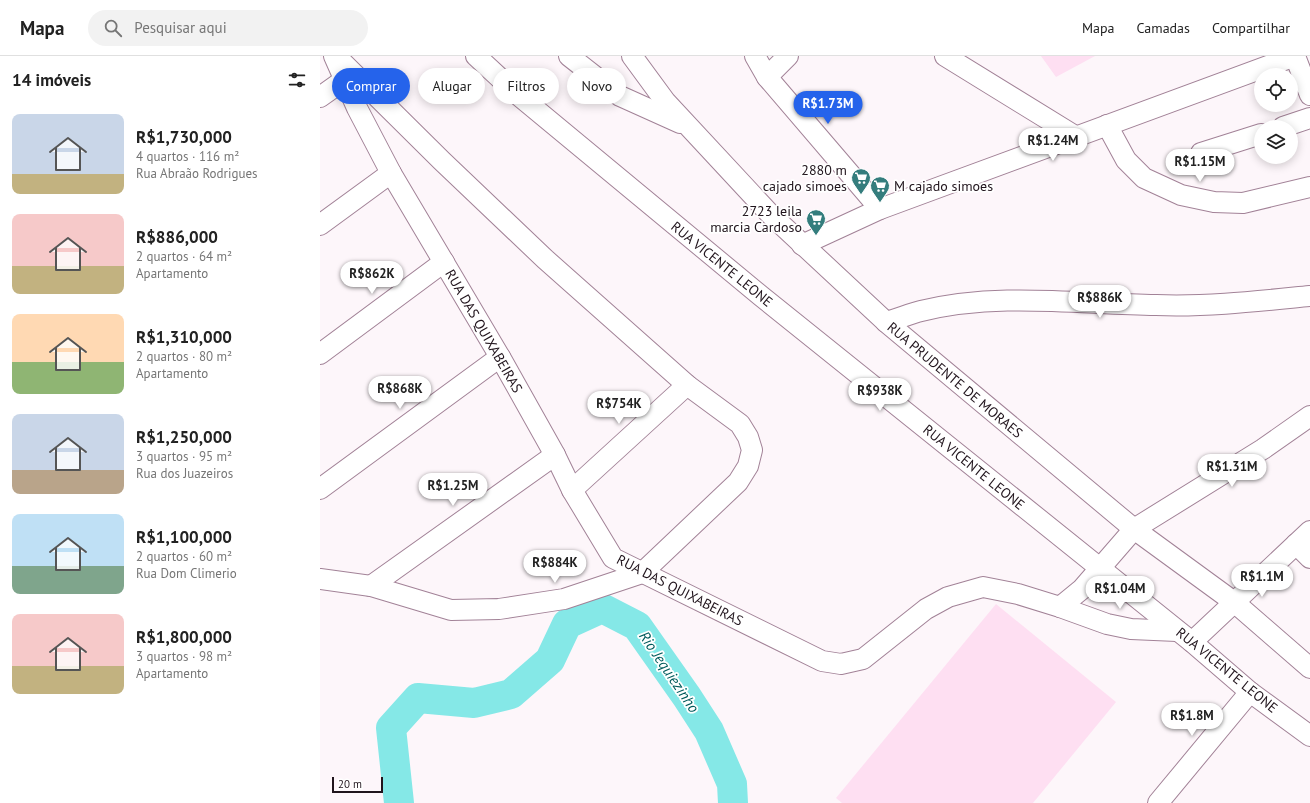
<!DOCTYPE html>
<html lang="pt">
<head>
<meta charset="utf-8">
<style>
  body { margin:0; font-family:"PT Sans",sans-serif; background:#f2f2f2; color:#222; height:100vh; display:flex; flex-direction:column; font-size:15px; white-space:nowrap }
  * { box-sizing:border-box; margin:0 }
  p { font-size:13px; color:#767676 }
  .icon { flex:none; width:22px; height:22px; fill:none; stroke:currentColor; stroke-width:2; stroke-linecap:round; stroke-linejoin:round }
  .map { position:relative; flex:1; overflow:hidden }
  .side { display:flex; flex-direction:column; background:#fff; width:320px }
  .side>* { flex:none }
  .guide { position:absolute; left:12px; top:12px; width:380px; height:36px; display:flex; gap:8px }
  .tools { position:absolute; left:934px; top:12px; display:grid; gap:8px }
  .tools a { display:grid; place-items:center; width:44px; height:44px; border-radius:50%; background:#fff; box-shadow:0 2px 10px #0003; font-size:20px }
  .scale { position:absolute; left:12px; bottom:10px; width:51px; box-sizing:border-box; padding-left:4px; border:2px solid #20141c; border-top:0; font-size:11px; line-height:14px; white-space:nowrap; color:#20141c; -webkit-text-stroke:3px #fff; paint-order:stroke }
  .price { position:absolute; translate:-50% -34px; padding:0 9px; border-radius:14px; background:#fff; color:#222; font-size:13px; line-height:26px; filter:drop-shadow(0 1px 2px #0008) }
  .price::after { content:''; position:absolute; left:50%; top:24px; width:12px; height:9px; margin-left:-6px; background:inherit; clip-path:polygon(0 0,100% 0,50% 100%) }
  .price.current { background:#2563eb; color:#fff }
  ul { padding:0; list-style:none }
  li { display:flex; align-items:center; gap:12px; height:100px; padding:0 12px }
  li span { display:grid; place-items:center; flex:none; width:112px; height:80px; border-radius:8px; color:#555 }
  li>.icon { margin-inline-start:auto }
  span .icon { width:48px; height:48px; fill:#fffc; stroke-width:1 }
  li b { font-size:17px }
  h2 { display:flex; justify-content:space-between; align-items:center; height:48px; padding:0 12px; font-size:17px }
  .pill { padding:0 14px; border-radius:18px; background:#fff; box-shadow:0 2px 10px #0003; font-size:14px; line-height:36px }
  .pill.current { background:#2563eb; color:#fff }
  header { display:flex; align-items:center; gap:24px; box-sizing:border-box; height:56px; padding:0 20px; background:#fff; border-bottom:1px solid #e0e0e0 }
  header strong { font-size:19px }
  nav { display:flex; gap:22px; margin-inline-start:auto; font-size:14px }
  .search { width:280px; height:36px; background:#f2f2f2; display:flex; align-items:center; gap:10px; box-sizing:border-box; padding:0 14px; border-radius:22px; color:#767676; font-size:15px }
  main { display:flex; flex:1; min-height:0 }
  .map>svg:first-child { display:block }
  .green { fill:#fedff2 }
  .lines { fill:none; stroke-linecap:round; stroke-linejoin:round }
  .river { stroke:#85e8e7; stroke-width:30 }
  .minor-casing { stroke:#a28297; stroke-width:22 }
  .minor { stroke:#fff; stroke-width:20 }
  .labels { text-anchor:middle; stroke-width:3.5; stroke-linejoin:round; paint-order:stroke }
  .poi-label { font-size:14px; fill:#20141c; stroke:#fff; text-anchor:end }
  .street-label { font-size:14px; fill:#20141c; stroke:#fff }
  .water-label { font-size:15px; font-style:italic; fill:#005b5c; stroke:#fff }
</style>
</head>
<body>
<header>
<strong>Mapa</strong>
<div class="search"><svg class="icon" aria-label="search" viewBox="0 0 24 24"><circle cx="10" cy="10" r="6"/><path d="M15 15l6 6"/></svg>Pesquisar aqui</div>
<nav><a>Mapa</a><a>Camadas</a><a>Compartilhar</a></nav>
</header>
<main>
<section class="side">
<h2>14 imóveis<svg class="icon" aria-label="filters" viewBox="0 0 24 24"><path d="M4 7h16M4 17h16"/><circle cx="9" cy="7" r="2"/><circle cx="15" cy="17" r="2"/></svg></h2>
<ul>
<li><span style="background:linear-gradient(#c9d6e8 75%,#c2b280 0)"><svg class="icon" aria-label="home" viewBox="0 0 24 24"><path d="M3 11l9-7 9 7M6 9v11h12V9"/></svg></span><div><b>R$1,730,000</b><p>4 quartos · 116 m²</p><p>Rua Abraão Rodrigues</p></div></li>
<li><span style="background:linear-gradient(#f6c9c9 65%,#c2b280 0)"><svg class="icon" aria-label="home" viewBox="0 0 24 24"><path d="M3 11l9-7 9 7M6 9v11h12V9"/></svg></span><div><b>R$886,000</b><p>2 quartos · 64 m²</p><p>Apartamento</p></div></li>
<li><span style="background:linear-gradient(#ffd9b3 60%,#8fb573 0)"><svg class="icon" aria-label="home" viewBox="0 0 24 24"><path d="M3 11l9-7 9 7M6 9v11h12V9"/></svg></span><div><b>R$1,310,000</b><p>2 quartos · 80 m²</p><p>Apartamento</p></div></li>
<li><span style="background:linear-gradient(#c9d6e8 70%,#b9a48a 0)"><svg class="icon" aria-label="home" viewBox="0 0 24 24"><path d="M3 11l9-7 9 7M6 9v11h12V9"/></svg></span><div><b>R$1,250,000</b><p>3 quartos · 95 m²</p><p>Rua dos Juazeiros</p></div></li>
<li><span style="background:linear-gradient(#bfe0f5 65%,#7fa58c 0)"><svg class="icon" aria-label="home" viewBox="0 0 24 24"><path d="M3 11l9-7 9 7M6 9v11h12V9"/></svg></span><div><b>R$1,100,000</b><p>2 quartos · 60 m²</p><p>Rua Dom Climerio</p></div></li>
<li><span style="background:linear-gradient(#f6c9c9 65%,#c2b280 0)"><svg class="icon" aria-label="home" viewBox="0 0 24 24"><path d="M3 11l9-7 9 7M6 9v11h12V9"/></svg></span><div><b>R$1,800,000</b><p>3 quartos · 98 m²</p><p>Apartamento</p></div></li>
</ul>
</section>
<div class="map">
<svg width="990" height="747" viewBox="0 0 990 747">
  <rect width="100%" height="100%" fill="#fdf6fa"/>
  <g class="green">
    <path d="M721,0h54l-39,21z"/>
    <path d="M676,548l120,98 -83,101h-191l-6,-5z"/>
  </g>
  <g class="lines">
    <path class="river" d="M79,747l-8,-75 27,-30 56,5 37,-9 39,-34 17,-36 35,-16 35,18 50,71 22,34 23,53 1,19"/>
    <defs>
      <g id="minor">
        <path d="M14,0l23,52 34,65 109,184 55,98 17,35 41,68 209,103 19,3 22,-5 63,-50 22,-12 35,-10 35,7 42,13 22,-18 52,-60 129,-80 47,-33"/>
        <path d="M156,0l41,38 244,202 431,346 58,50 60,44"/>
        <path d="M249,0l51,40 60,27"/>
        <path d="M312,0l33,45 105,113 116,108 248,207 100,73 76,66"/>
        <path d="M435,0l12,21 113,132"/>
        <path d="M625,0l130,80"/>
        <path d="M975,0l15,39"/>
        <path d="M447,21l21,-21"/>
        <path d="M0,41l24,-17"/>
        <path d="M787,69l19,35 18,18 37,17 33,7 29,1 67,-16"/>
        <path d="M963,71l27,-9"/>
        <path d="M881,97l60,-19"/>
        <path d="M0,169l71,-52"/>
        <path d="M482,189l78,-36 415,-153"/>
        <path d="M566,266c12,-3 23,-8 35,-11 77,-19 157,-7 235,-6 51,2 103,-4 154,-9"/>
        <path d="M0,298l124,-92"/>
        <path d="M0,433l180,-132"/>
        <path d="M252,434l115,-105"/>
        <path d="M976,488l14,14"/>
        <path d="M0,523l51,7 80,24 48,-1 65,-10 78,-26 96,-91 10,-16 4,-16 -4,-13 -8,-13 -53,-39 -142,-126 -103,-98 -103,-102"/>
        <path d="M51,530l184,-131"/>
        <path d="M740,551l47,17 24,5 46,2"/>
        <path d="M872,586l118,-111"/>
        <path d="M838,747l92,-111"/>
      </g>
    </defs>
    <use href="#minor" class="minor-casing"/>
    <use href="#minor" class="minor"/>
  </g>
  <defs>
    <symbol id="supermarket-pin" viewBox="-11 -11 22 30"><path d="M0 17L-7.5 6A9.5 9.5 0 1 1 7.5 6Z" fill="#347d7d" stroke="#fff"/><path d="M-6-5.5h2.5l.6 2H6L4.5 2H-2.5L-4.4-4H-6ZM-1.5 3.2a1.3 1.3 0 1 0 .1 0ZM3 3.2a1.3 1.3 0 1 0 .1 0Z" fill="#fff"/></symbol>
  </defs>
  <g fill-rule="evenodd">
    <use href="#supermarket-pin" x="530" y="111" width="22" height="30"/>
    <use href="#supermarket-pin" x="549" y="119" width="22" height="30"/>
    <use href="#supermarket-pin" x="485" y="152" width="22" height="30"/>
  </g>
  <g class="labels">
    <g class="poi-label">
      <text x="527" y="119">2880 m<tspan x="527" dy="16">cajado simoes</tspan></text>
      <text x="574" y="135" text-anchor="start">M cajado simoes</text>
      <text x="482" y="160">2723 leila<tspan x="482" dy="16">marcia Cardoso</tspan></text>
    </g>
    <g class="street-label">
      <text transform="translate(402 208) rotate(39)" y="5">RUA VICENTE LEONE</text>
      <text transform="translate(164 275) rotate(60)" y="5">RUA DAS QUIXABEIRAS</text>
      <text transform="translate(635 324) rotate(40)" y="5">RUA PRUDENTE DE MORAES</text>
      <text transform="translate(654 411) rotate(39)" y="5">RUA VICENTE LEONE</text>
      <text transform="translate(360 534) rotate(27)" y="5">RUA DAS QUIXABEIRAS</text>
      <text transform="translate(907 614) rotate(39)" y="5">RUA VICENTE LEONE</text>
    </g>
    <g class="water-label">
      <text transform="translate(349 616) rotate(56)" y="5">Rio Jequiezinho</text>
    </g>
  </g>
</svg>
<div class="tools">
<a><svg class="icon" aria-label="locate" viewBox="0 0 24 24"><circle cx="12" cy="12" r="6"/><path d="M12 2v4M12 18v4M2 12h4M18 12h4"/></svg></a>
<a><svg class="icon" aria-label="layers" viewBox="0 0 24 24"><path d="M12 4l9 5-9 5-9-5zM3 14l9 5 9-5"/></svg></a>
</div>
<div class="scale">20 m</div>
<b class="price current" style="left:508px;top:69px">R$1.73M</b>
<b class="price" style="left:733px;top:106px">R$1.24M</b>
<b class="price" style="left:880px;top:127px">R$1.15M</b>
<b class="price" style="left:52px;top:239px">R$862K</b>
<b class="price" style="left:780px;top:263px">R$886K</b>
<b class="price" style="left:80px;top:354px">R$868K</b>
<b class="price" style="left:560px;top:356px">R$938K</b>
<b class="price" style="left:299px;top:369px">R$754K</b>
<b class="price" style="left:912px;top:432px">R$1.31M</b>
<b class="price" style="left:133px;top:451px">R$1.25M</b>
<b class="price" style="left:235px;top:528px">R$884K</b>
<b class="price" style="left:942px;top:542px">R$1.1M</b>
<b class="price" style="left:800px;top:554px">R$1.04M</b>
<b class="price" style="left:872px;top:681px">R$1.8M</b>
<div class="guide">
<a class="pill current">Comprar</a>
<a class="pill">Alugar</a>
<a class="pill">Filtros</a>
<a class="pill">Novo</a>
</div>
</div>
</main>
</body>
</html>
